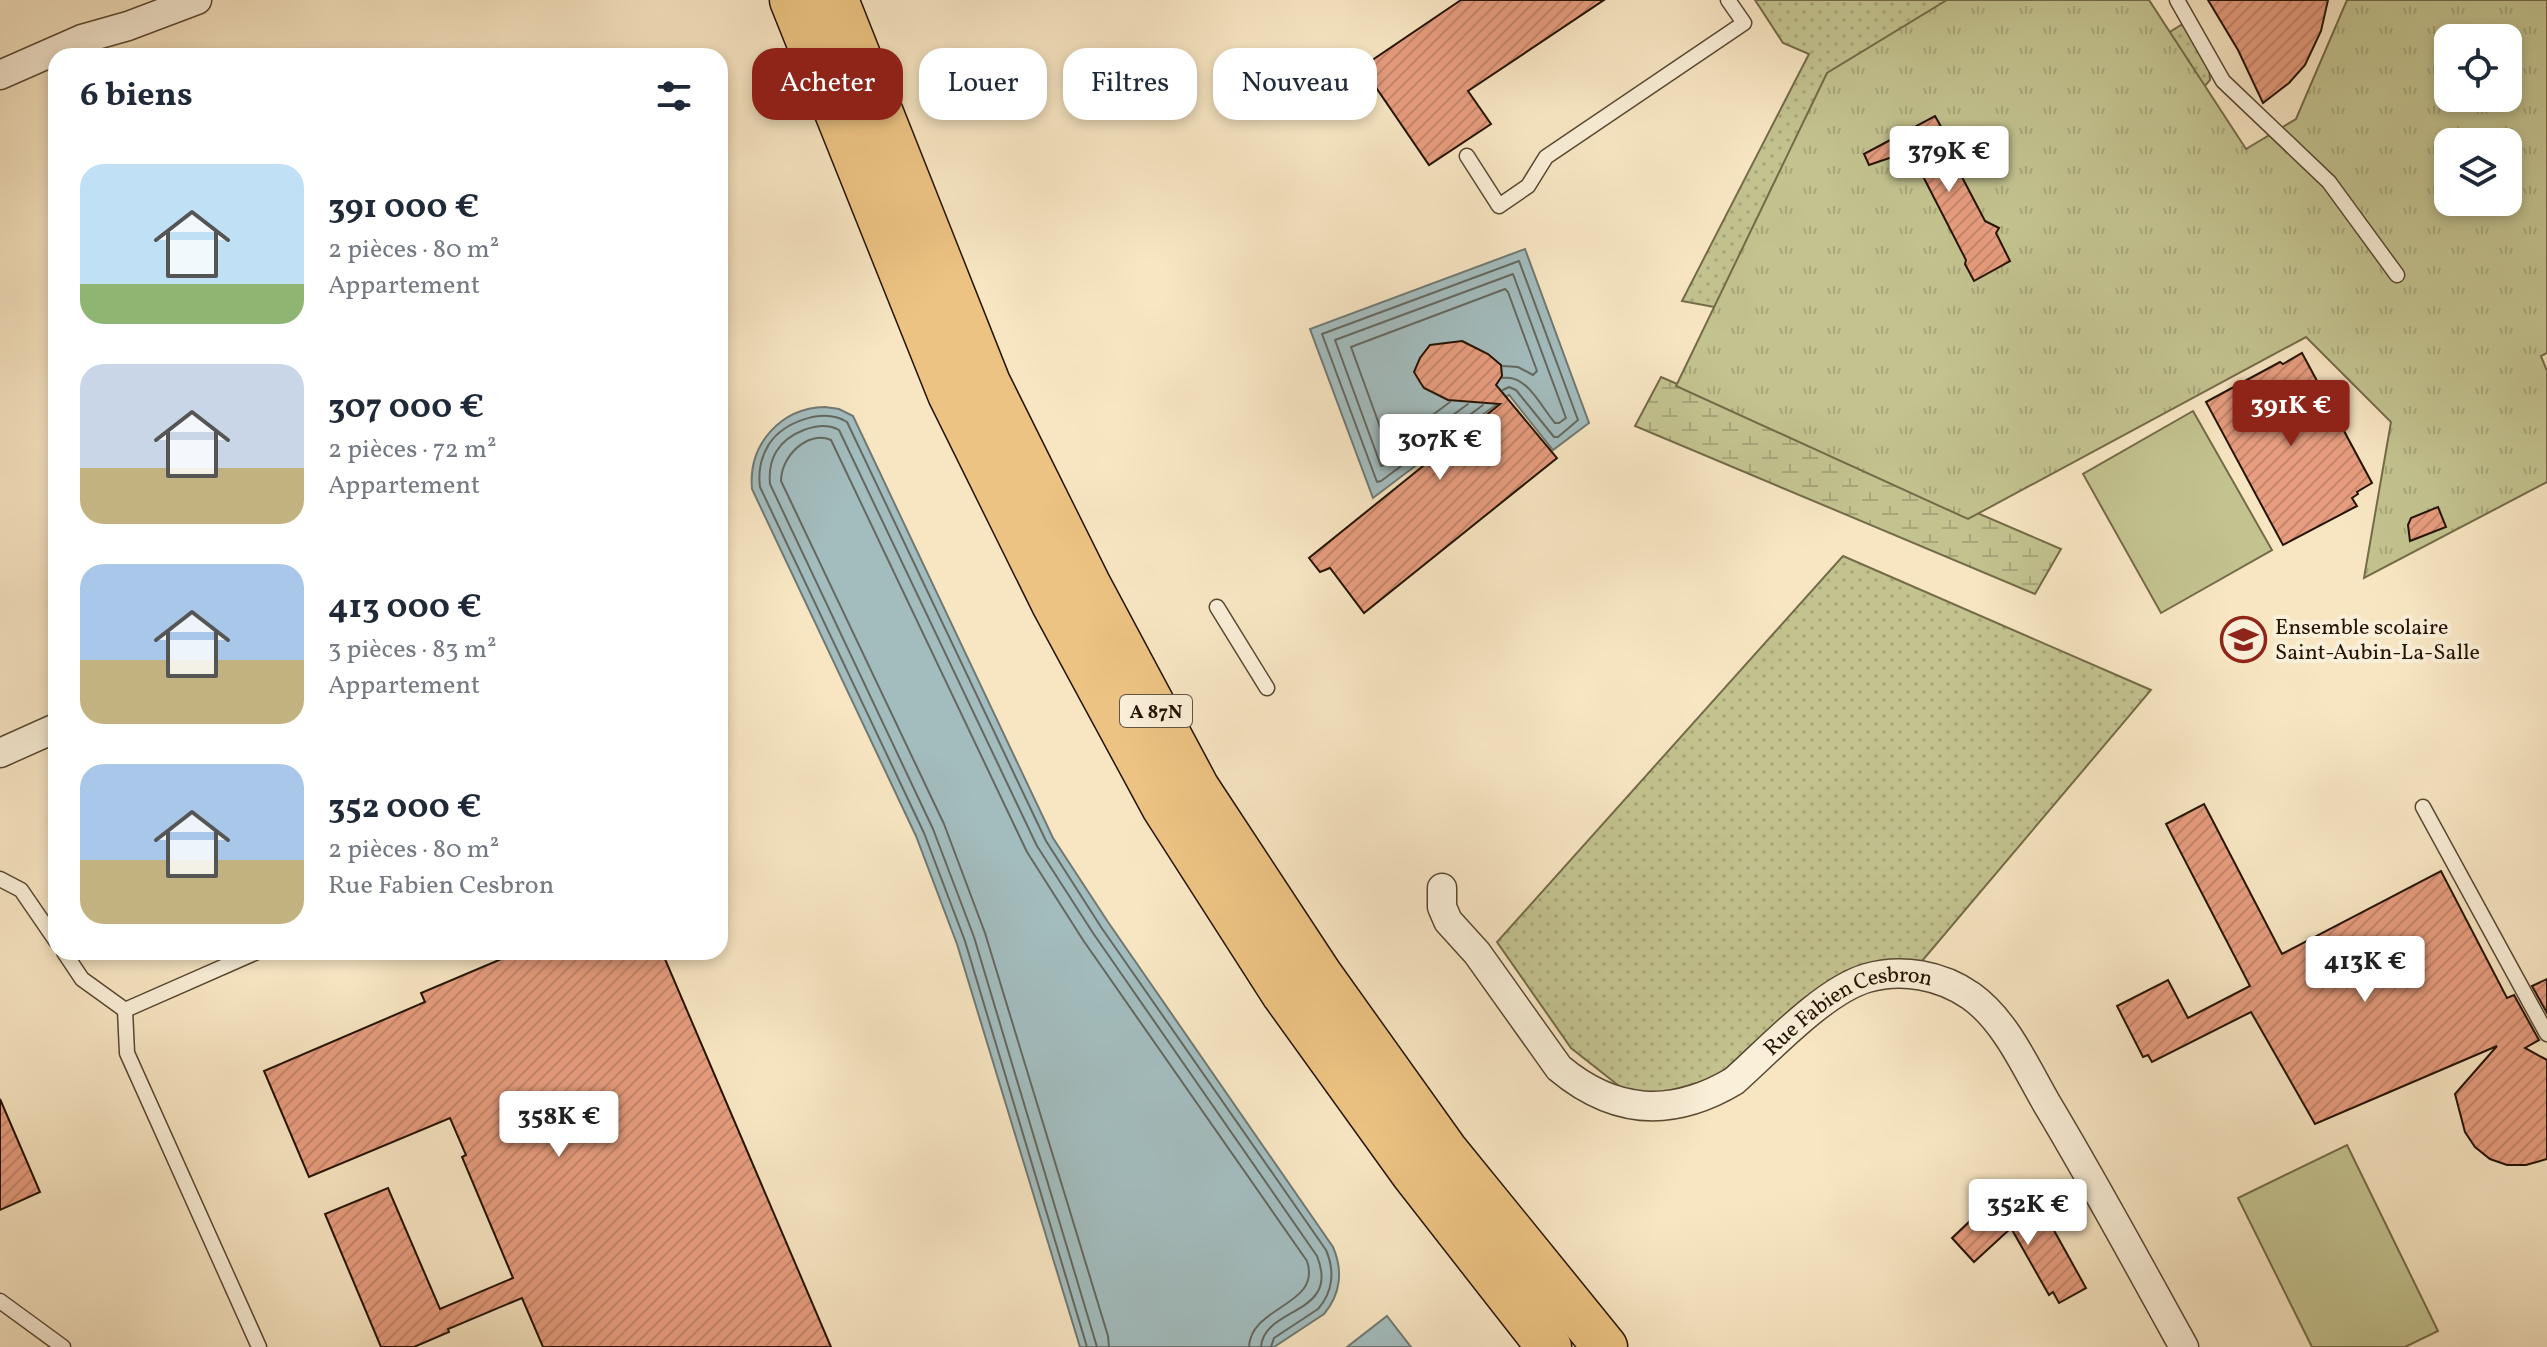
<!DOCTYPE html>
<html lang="fr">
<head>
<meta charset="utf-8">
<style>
  body { margin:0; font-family:Vollkorn,serif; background:#f2f2f3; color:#1f2937; height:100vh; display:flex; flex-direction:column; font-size:30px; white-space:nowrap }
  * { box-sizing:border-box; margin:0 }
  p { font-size:26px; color:#747a83 }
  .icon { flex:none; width:44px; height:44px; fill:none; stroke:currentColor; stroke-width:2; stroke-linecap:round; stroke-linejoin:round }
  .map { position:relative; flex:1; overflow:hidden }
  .panel { position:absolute; left:48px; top:48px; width:680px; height:912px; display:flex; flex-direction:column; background:#fff; border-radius:24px; box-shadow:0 4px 12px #0003 }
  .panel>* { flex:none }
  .guide { position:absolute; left:752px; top:48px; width:760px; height:72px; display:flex; gap:16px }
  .fabs { position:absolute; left:2434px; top:24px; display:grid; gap:16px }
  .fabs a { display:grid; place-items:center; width:88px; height:88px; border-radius:16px; background:#fff; box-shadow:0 4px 12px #0003; font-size:40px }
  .price { position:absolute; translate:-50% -68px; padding:0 18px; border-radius:8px; background:#fff; color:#222; font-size:26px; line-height:52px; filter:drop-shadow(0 2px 4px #0008) }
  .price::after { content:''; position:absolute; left:50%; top:48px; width:24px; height:18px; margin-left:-12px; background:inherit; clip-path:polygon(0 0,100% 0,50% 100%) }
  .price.active { background:#8f2418; color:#fff }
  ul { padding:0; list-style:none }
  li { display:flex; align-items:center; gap:24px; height:200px; padding:0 32px }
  li span { display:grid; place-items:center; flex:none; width:224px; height:160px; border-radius:24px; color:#555 }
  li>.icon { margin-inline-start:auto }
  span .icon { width:96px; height:96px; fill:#fffc; stroke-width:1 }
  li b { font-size:34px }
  h2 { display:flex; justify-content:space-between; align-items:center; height:96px; padding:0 32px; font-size:34px }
  .pill { padding:0 28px; border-radius:24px; background:#fff; box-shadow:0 4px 12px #0003; font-size:28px; line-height:72px }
  .pill.active { background:#8f2418; color:#fff }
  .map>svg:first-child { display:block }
  .grass { fill:url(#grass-dots); stroke:#746b48; stroke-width:2 }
  .wetland { fill:url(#wetland-marsh); stroke:#746b48; stroke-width:2 }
  .park { fill:url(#park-tufts); stroke:#746b48; stroke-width:2; fill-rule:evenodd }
  .pitch { fill:#c3c390; stroke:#746b48; stroke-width:2 }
  .water { fill:#a3bdbf; stroke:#707973; stroke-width:2 }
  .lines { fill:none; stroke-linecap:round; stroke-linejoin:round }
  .shore { stroke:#646860; stroke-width:2 }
  .building { fill:url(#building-hatch); stroke:#241300; stroke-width:2 }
  .lane-casing { stroke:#594831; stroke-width:17 }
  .street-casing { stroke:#594831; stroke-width:31 }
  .highway-casing { stroke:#241300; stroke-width:47 }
  .lane { stroke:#faefd8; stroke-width:14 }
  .street { stroke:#faefd8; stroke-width:28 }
  .highway { stroke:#ecc382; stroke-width:44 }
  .labels { text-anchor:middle; stroke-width:8; stroke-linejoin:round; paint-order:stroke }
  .shield { fill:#faefd8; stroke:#645541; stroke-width:2 }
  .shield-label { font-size:20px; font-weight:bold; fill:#241300 }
  .poi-label { font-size:22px; fill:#241300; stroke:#faefd8; text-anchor:start }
  .street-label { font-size:22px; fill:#241300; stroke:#faefd8 }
</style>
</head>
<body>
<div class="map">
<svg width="2547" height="1347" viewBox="0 0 2547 1347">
  <defs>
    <pattern id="grass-dots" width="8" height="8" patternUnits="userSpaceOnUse" patternTransform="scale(2)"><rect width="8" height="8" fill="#c3c390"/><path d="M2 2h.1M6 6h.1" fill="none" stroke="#a7a77a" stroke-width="1.8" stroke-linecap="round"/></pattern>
    <pattern id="wetland-marsh" width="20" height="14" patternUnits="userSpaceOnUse" patternTransform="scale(2)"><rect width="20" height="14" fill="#c3c390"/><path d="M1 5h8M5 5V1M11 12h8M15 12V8" fill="none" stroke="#a7a77a"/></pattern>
    <pattern id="park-tufts" width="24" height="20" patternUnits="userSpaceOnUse" patternTransform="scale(2)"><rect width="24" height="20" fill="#c3c390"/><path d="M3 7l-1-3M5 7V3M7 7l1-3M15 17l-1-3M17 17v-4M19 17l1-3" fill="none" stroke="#a7a77a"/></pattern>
    <pattern id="building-hatch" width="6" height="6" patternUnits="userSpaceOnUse" patternTransform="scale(2)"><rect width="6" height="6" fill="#e79d7f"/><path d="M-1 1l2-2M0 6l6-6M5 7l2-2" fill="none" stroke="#c6866c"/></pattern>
  </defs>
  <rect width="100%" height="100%" fill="#f8e6c3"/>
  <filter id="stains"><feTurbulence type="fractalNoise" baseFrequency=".0025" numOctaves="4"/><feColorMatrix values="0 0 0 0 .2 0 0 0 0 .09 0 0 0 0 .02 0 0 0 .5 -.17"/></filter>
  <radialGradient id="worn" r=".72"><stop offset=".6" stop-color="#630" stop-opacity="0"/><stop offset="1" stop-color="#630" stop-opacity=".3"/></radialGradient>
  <g class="grass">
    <path d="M1755,0h331l64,44 31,-19 8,1 20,41 1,13 -11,13 -485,214 -32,-6 127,-247 -26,-11z"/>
    <path d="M1843,556l308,134 -229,271 -77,10 -122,105 -62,17h-33l-57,-45 -74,-106z"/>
  </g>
  <path class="wetland" d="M1661,377l400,172 -26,45 -400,-168z"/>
  <path class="park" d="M1947,0h202l97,149 50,-30 51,-119h200v353l-6,3 6,15v111l-183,96 27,-156 -85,-85 -338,182 -292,-133 151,-313zM2448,38h60v60h-60zM2448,142h60v60h-60z"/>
  <g class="pitch">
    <path d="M2193,411l79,139 -111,63 -78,-139z"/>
    <path d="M2347,1145l91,186 -33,16h-93l-74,-149z"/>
  </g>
  <g class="water">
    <path d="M1525,249l64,174 -36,27 -44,-55 -136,103 -63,-169z"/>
    <path d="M825,407l14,2 14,7 200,422 55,84 225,325c10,23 8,47 -9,67l-50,33h-194l-123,-403 -41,-108 -164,-347c-4,-44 28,-81 73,-82z"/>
    <path d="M1387,1316l24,31h-64z"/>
  </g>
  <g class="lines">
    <g class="shore">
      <path d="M1450,402l-59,44h-4l-36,-99 154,-58 3,3 29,79 -4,4 -15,-8 -15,-1"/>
      <path d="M1468,404l-83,61 -4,1 -46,-126 178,-66 53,144 -7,5h-4c-14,-16 -28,-49 -52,-45"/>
      <path d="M1483,405l-102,76 -4,1 -55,-148 197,-73 59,159 -20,17h-4l-38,-47 -7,-3 -6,3"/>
      <path d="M1087,1347l-122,-406 -41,-108 -164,-346c-2,-15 1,-30 9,-43 15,-22 54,-37 78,-22l199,419 55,86 225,323c9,21 7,42 -8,59l-44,29 -3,9"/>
      <path d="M1097,1347l-123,-410 -41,-108 -163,-345c-1,-11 0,-22 6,-32 11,-19 44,-33 63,-22l198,416 56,87 224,323c24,60 -53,50 -56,91"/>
      <path d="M1109,1347l-1,-11 -123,-403 -41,-109 -163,-343c0,-25 27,-51 50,-41l196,412 56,88 224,321c15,45 -56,44 -58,86"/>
    </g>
  </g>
  <g class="building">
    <path d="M1461,0h143l-136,91 23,33 -62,41 -67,-98z"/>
    <path d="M2208,0h120l-7,31 -16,34 -16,18 -26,20 -25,-53z"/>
    <path d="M1935,116l21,37 -4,5 33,63 14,7 -3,5 14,28 -36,20 -9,-17 1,-4 -56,-109 -41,14 -5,-11z"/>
    <path d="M1462,341l26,13 13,11 1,11 -6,9 61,73 -193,155 -34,-45 -10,4 -11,-14 191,-154 -52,-4 -24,-12 -4,-6 -6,-10 6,-14 10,-13z"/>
    <path d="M2302,353l70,130 -15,9 1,2 -6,4 5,8 -74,39 -77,-143 74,-40 3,2z"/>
    <path d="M2438,507l8,20 -36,14 -2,-16 3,-7z"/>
    <path d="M2204,804l78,150 159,-83 66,127 7,-3 25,45 -14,8 22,12v99l-21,6h-19l-17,-6 -15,-12 -10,-15 -10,-38 42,-48 -182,78 -64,-112 -99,50 -4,-7 -5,2 -26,-51 51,-26 20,38 62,-32 -84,-162z"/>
    <path d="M518,952h144l169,395h-288l-21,-49 -74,31 1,3 -35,15h-33l-56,-133 63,-26 52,121 73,-31 -51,-121 4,-2 -16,-37 -141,59 -45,-106 161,-69 -4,-9z"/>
    <path d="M2547,979v34l-15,-27z"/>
    <path d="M0,1099l40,93 -40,18z"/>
    <path d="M2036,1198l50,90 -27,15 -6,-11 -4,3 -38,-67 -37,34 -22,-24 19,-18 9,9z"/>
  </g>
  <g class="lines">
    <defs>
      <g id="lane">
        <path d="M2177,0l46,81 106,101 68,93"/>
        <path d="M1467,156l32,50 29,-20 18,-29 198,-134 -16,-23"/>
        <path d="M1217,607l50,81"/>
        <path d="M2423,807l124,227"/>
        <path d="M0,879l21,11 35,51"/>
        <path d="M64,952l18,27 43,31 132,-58"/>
        <path d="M125,1010l2,43 132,294"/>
        <path d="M0,1301l63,46"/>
      </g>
      <g id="street">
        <path d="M0,75l82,-36 46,-13 69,-26"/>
        <path d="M0,753l56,-25"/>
        <path id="s1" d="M1442,888v19l6,14 29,32 82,115c55,46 113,50 175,13 35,-31 89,-90 133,-103 35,-10 74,-3 104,18 35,25 55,72 76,108 48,80 92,162 137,243"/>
      </g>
      <g id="highway">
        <path d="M792,0l158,394 104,210 110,203 120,187 129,179 136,174"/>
        <path d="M836,0l152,383 100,201 109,204 123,187 125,175 160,197"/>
      </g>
    </defs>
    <use href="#lane" class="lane-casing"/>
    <use href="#street" class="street-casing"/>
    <use href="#highway" class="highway-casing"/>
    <use href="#lane" class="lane"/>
    <use href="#street" class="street"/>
    <use href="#highway" class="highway"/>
  </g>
  <defs>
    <symbol id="school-ring" viewBox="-11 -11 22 22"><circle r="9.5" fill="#faefd8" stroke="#8f2418" stroke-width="1.5"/><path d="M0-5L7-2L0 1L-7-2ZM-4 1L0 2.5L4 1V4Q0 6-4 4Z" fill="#8f2418"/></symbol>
  </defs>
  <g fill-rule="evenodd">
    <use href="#school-ring" x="2218" y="614" width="51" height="51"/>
  </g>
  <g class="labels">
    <rect class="shield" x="1120" y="695" width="72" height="32" rx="6"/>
    <g class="shield-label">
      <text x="1156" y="718">A 87N</text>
    </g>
    <g class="poi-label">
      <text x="2275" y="634">Ensemble scolaire<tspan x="2275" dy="25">Saint-Aubin-La-Salle</tspan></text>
    </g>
    <g class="street-label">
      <text dy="8" stroke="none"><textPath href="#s1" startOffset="548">Rue Fabien Cesbron</textPath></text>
    </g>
  </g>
  <rect width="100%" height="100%" filter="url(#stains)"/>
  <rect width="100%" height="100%" fill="url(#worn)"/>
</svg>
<div class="fabs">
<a><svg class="icon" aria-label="locate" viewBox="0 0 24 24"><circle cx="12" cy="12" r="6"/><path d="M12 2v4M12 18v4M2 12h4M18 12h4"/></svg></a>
<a><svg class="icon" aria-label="layers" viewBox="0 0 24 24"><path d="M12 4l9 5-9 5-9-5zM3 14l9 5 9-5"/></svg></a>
</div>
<b class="price" style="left:1949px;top:194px">379K €</b>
<b class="price active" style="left:2291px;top:448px">391K €</b>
<b class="price" style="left:1440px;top:482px">307K €</b>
<b class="price" style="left:2365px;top:1004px">413K €</b>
<b class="price" style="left:559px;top:1159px">358K €</b>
<b class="price" style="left:2028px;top:1247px">352K €</b>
<div class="guide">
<a class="pill active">Acheter</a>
<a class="pill">Louer</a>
<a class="pill">Filtres</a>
<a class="pill">Nouveau</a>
</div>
<section class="panel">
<h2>6 biens<svg class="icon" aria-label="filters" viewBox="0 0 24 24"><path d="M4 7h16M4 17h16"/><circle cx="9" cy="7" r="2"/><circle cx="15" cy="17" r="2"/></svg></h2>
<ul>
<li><span style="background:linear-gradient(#bfe0f5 75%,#8fb573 0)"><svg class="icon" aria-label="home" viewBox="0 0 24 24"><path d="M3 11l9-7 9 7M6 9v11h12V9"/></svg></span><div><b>391 000 €</b><p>2 pièces · 80 m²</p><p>Appartement</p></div></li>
<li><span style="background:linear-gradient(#c9d6e8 65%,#c2b280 0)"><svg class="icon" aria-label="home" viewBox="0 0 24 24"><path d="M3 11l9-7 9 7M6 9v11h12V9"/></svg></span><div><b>307 000 €</b><p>2 pièces · 72 m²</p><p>Appartement</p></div></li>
<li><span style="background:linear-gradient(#a9c7e8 60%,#c2b280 0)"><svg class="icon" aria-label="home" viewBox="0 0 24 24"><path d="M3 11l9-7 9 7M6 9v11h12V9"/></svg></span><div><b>413 000 €</b><p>3 pièces · 83 m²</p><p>Appartement</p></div></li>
<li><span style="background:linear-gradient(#a9c7e8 60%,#c2b280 0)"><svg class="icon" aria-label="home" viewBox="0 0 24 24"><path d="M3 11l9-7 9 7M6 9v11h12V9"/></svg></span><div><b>352 000 €</b><p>2 pièces · 80 m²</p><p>Rue Fabien Cesbron</p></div></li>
</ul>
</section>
</div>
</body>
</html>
